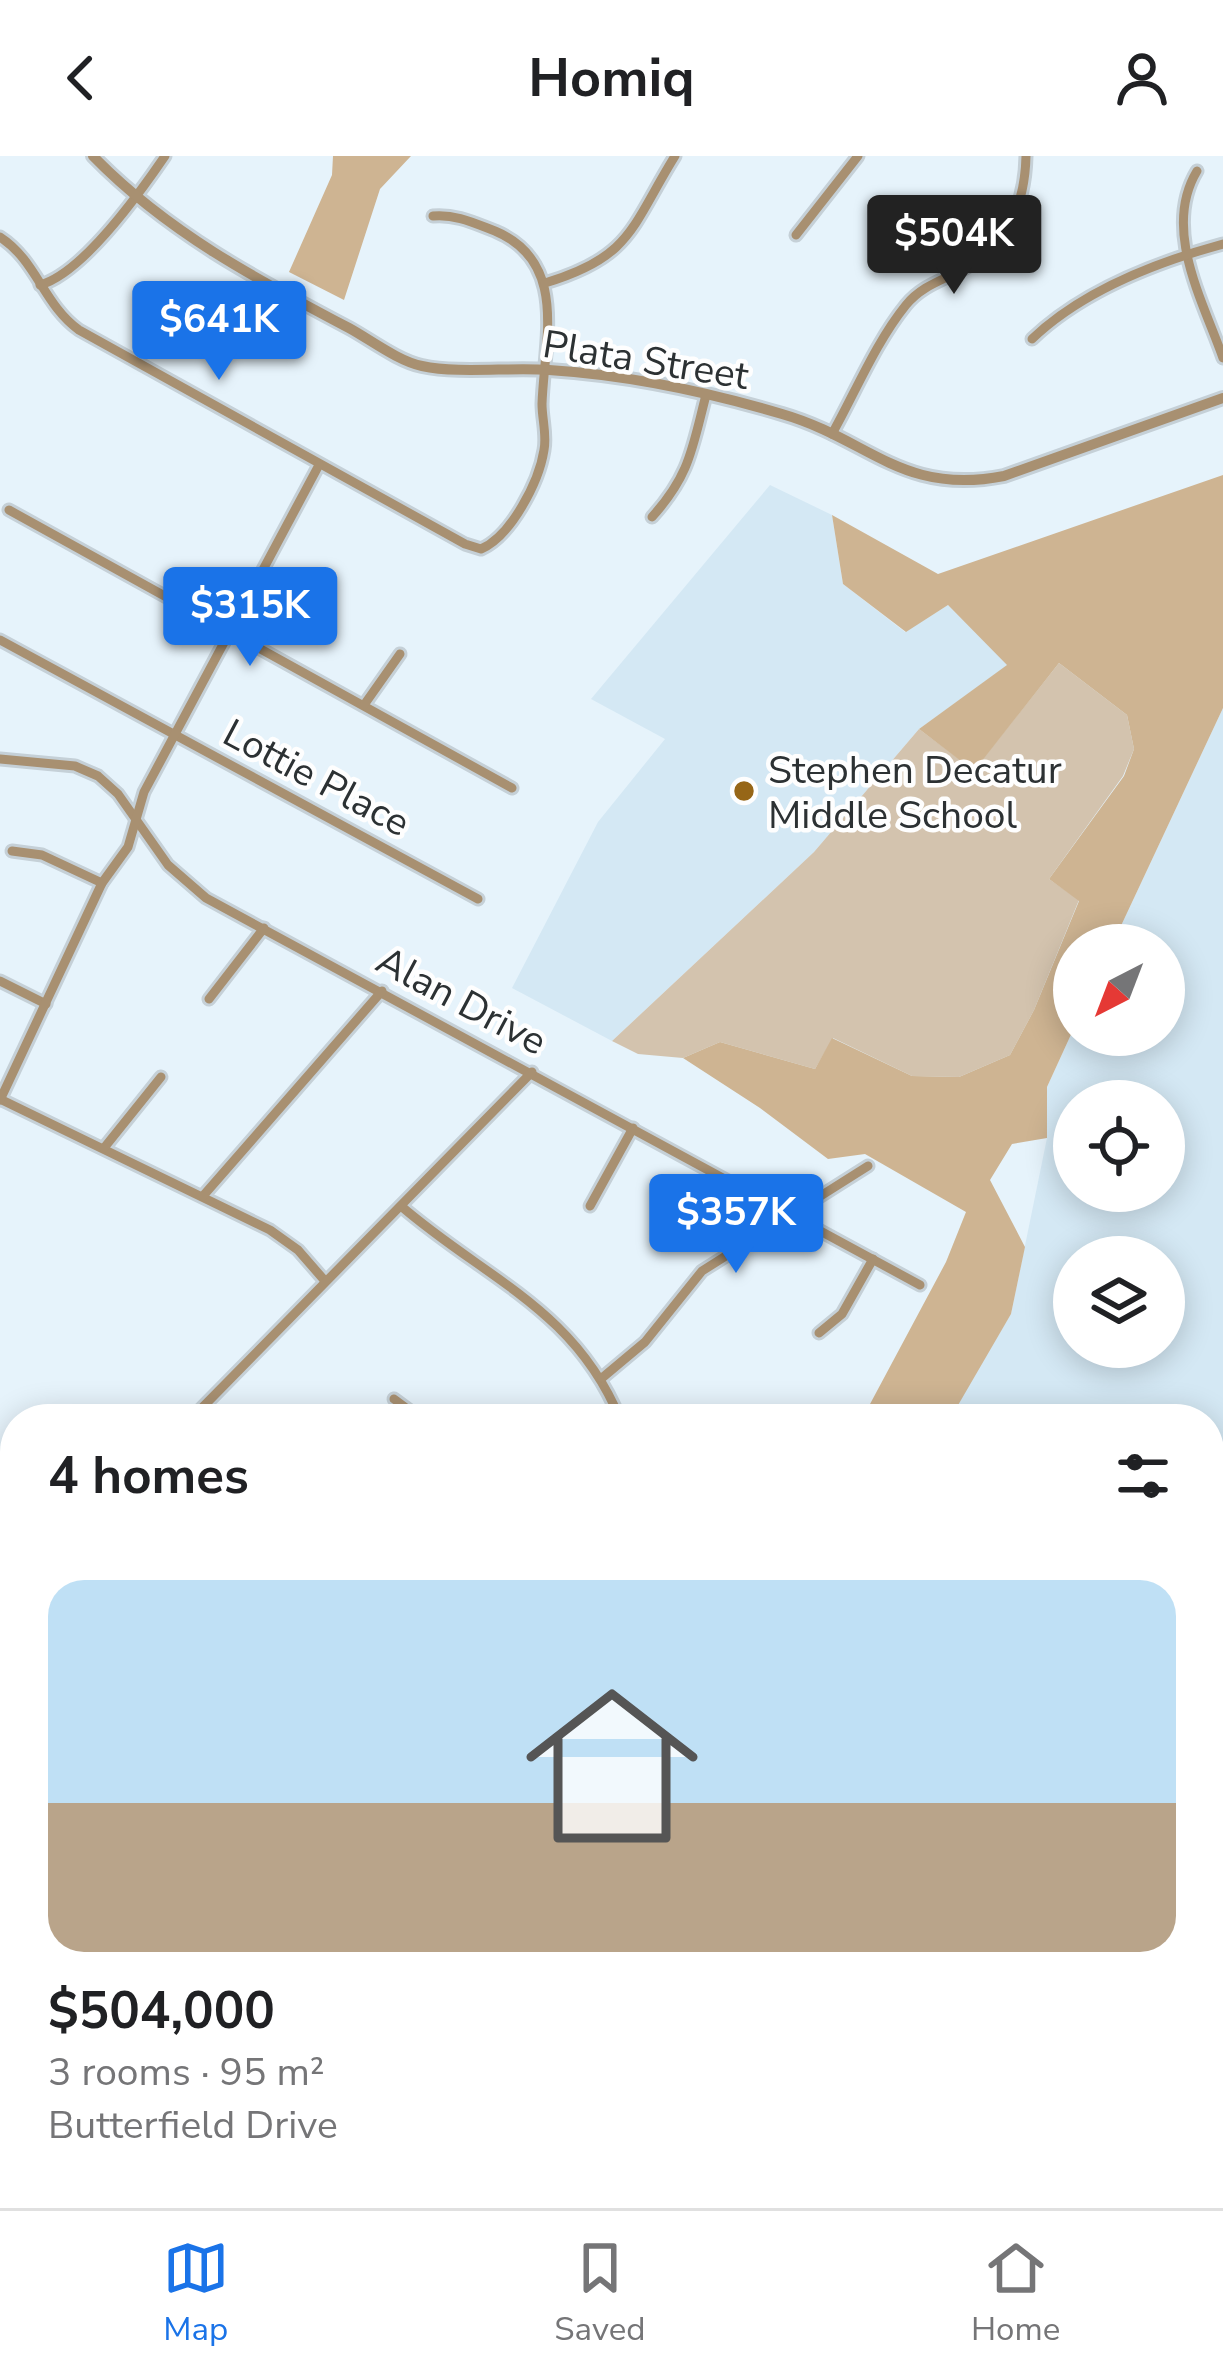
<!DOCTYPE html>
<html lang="en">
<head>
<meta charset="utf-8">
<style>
  body { margin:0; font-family:"Nunito Sans",sans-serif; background:#f6f6f6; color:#202124; height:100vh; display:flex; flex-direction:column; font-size:45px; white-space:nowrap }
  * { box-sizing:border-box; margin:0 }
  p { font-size:39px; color:#757577 }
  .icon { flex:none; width:66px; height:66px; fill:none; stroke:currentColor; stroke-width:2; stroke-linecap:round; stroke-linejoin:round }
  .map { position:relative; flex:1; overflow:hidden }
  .sheet { position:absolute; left:0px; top:1248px; width:1224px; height:804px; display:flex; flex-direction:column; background:#fff; border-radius:48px 48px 0 0; box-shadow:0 6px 30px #0003 }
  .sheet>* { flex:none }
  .needle { width:78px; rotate:222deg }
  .controls { position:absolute; left:1053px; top:768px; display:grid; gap:24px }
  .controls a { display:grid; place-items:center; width:132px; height:132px; border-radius:50%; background:#fff; box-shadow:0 6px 30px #0003; font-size:60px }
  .price { position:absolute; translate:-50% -102px; padding:0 27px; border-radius:12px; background:#1a73e8; color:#fff; font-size:39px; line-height:78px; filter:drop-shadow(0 3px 6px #0008) }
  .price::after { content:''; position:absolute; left:50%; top:72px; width:36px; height:27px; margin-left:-18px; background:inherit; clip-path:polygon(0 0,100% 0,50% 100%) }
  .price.selected { background:#222; color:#fff }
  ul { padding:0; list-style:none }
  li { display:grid; align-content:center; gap:24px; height:636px; padding:0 48px }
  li+li { border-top:3px solid #e0e0e0 }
  li span { display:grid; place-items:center; height:372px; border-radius:36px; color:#555 }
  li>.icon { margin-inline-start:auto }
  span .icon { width:216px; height:216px; fill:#fffc; stroke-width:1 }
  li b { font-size:51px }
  h2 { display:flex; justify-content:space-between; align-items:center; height:144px; padding:0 48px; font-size:51px }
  header { display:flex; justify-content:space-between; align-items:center; height:156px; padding:0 48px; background:#fff; font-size:54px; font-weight:700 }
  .tab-bar { display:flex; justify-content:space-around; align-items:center; height:168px; border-top:3px solid #e0e0e0; background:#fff; font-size:33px; color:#757577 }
  .tab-bar a { display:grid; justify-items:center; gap:6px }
  .tab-bar .selected { color:#1a73e8 }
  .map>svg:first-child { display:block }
  .built { fill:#d4e8f4; fill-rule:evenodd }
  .green { fill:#d3c3ae }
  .forest { fill:#ceb492 }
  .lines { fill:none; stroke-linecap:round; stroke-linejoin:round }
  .minor-casing { stroke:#c5d0d7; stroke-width:15 }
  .tertiary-casing { stroke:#c5d0d7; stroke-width:16 }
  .secondary-casing { stroke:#c5d0d7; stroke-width:18 }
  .minor { stroke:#a89071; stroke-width:9 }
  .tertiary { stroke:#a89071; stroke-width:10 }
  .secondary { stroke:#846132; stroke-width:12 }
  .poi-dot { fill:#966617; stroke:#fefefe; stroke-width:4.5 }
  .labels { text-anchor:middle; stroke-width:9; stroke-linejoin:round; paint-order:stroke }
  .street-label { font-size:39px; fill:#2c3133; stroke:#fefefe }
  .poi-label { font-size:39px; fill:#2c3133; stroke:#fefefe; text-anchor:start }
</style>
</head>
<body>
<header><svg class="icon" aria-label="back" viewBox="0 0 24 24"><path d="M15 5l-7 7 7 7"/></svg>Homiq<svg class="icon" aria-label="person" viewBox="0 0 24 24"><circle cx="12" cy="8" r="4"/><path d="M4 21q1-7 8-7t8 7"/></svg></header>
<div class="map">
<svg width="1223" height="2052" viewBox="0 0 1223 2052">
  <rect width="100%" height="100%" fill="#e6f3fb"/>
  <g class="built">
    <path d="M770,329l62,30 11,69 62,48 43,-27 60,60 -89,64 -105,123 -202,189 -100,-53 86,-166 67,-83 -74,-40z"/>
    <path d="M1223,552v1277l-14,-5v-561h-262l64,-105 36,-176v-51l27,-59v7h90v-90h-52zM1074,945h90v90h-90zM1074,1101h90v90h-90z"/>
    <path d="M0,1411l15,6v620l-15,15z"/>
  </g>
  <g class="green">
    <path d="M1059,507l68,52 7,34 -11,27 -74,103 30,21 -45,110 -24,45 -51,22 -47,-1 -79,-38 -18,31 -95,-27 -37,16 -45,-4 -26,-13 202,-189 105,-123 55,41z"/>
    <path d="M0,1978l15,7v52h105l30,15h-150z"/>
  </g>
  <g class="forest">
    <path d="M333,0h78l-31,33 -36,111 -55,-28 43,-97z"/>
    <path d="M1223,319v233l-111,237h-38v83l-27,59v51l-35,6 -22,36 35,67 -14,67 -61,105h-88l84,-157 20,-50 -101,-58 -37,5 -68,-51 -77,-50 37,-16 95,27 17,-31 80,38 47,1 51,-22 24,-45 45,-109 -30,-22 75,-103 10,-27 -7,-34 -68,-52 -85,108 -55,-42 88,-64 -59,-60 -42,27 -63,-48 -11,-69 106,59z"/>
    <path d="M108,2037h65l-3,15h-74z"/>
    <path d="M430,2037h185l10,6 -4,9h-199z"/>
  </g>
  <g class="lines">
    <defs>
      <g id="minor">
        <path d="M1197,15c-35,58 6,130 26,187"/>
        <path d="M796,79l62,-79"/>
        <path d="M0,81c37,24 43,67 79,93l386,214 16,5c30,-13 58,-67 63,-99 3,-15 -2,-31 -2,-46 2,-62 27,-142 -47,-173 -21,-8 -39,-17 -62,-15"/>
        <path d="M545,127c87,-26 86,-56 130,-127"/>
        <path d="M40,129c43,-12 99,-91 125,-129"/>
        <path d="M1032,183c50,-48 125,-77 191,-95"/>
        <path d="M832,278c23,-41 44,-92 74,-129 17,-21 41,-26 63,-39 41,-25 56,-64 57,-110"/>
        <path d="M9,354l503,278"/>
        <path d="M652,361c38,-42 40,-68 54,-122"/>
        <path d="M0,484l478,259"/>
        <path d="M364,549l36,-51"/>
        <path d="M0,603l75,7 23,10 20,18 50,71 38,33 714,387"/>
        <path d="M12,695l30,4 60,28"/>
        <path d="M0,825l46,23"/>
        <path d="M209,843l55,-71"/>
        <path d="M0,943l270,131 28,20 27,31"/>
        <path d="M0,944l102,-217 26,-36 16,-55 175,-327"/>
        <path d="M104,992l57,-71"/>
        <path d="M203,1040l179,-205"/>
        <path d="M401,1050c83,72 174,103 219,213"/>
        <path d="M590,1050l43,-78"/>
        <path d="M819,1177l23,-19 31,-55"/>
        <path d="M602,1222l43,-36 57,-71 166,-105"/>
        <path d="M394,1243l27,20"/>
        <path d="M191,1263l341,-347"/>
        <path d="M0,1504l15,-16"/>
        <path d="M0,1537l15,11"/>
        <path d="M1209,1966l14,6"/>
        <path d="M237,2037l30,15"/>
        <path d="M311,2037l30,15"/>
        <path d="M771,2037l10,15"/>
        <path d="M898,2037l6,15"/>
        <path d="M799,2052l26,-15"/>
      </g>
      <path id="tertiary" d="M93,0c74,76 163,123 256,172 22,12 49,33 73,38 37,8 88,1 127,4 78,5 159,22 233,44 87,25 120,82 222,62l219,-78"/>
      <g id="secondary">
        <path d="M0,1399l15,5"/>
        <path d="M1209,1846l14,5"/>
      </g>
    </defs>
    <use href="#minor" class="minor-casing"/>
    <use href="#tertiary" class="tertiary-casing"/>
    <use href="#secondary" class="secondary-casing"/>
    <use href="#minor" class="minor"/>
    <use href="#tertiary" class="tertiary"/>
    <use href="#secondary" class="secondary"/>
  </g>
  <circle class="poi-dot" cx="744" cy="635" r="12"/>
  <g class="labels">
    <g class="street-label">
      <text transform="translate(646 203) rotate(9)" y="14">Plata Street</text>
      <text transform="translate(317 621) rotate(28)" y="14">Lottie Place</text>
      <text transform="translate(462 844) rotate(28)" y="14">Alan Drive</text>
    </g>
    <g class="poi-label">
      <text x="768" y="627">Stephen Decatur<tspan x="768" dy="45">Middle School</tspan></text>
    </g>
  </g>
</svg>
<div class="controls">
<a><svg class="needle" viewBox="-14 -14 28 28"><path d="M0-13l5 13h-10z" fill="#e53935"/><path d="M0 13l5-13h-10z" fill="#757577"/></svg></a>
<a><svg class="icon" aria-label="locate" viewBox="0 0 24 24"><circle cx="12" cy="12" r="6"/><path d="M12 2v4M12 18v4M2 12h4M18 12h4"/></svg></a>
<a><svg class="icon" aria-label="layers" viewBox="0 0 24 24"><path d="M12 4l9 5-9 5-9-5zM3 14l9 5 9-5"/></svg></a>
</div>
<b class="price selected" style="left:954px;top:141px">$504K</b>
<b class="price" style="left:219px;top:227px">$641K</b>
<b class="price" style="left:250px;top:513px">$315K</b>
<b class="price" style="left:736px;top:1120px">$357K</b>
<section class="sheet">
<h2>4 homes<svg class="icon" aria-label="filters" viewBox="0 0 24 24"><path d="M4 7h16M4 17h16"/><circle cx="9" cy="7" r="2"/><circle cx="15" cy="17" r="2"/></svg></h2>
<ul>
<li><span style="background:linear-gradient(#bfe0f5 60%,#b9a48a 0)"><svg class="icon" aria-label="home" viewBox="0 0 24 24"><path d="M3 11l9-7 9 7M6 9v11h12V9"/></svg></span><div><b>$504,000</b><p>3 rooms · 95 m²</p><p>Butterfield Drive</p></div></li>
</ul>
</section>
</div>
<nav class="tab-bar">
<a class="selected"><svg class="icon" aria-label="map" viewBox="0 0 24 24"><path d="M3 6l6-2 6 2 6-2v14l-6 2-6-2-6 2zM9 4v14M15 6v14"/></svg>Map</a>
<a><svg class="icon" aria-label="saved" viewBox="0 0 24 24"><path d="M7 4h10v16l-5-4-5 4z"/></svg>Saved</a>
<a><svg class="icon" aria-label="home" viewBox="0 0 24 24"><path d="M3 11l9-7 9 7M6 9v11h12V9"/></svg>Home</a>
</nav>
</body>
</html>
